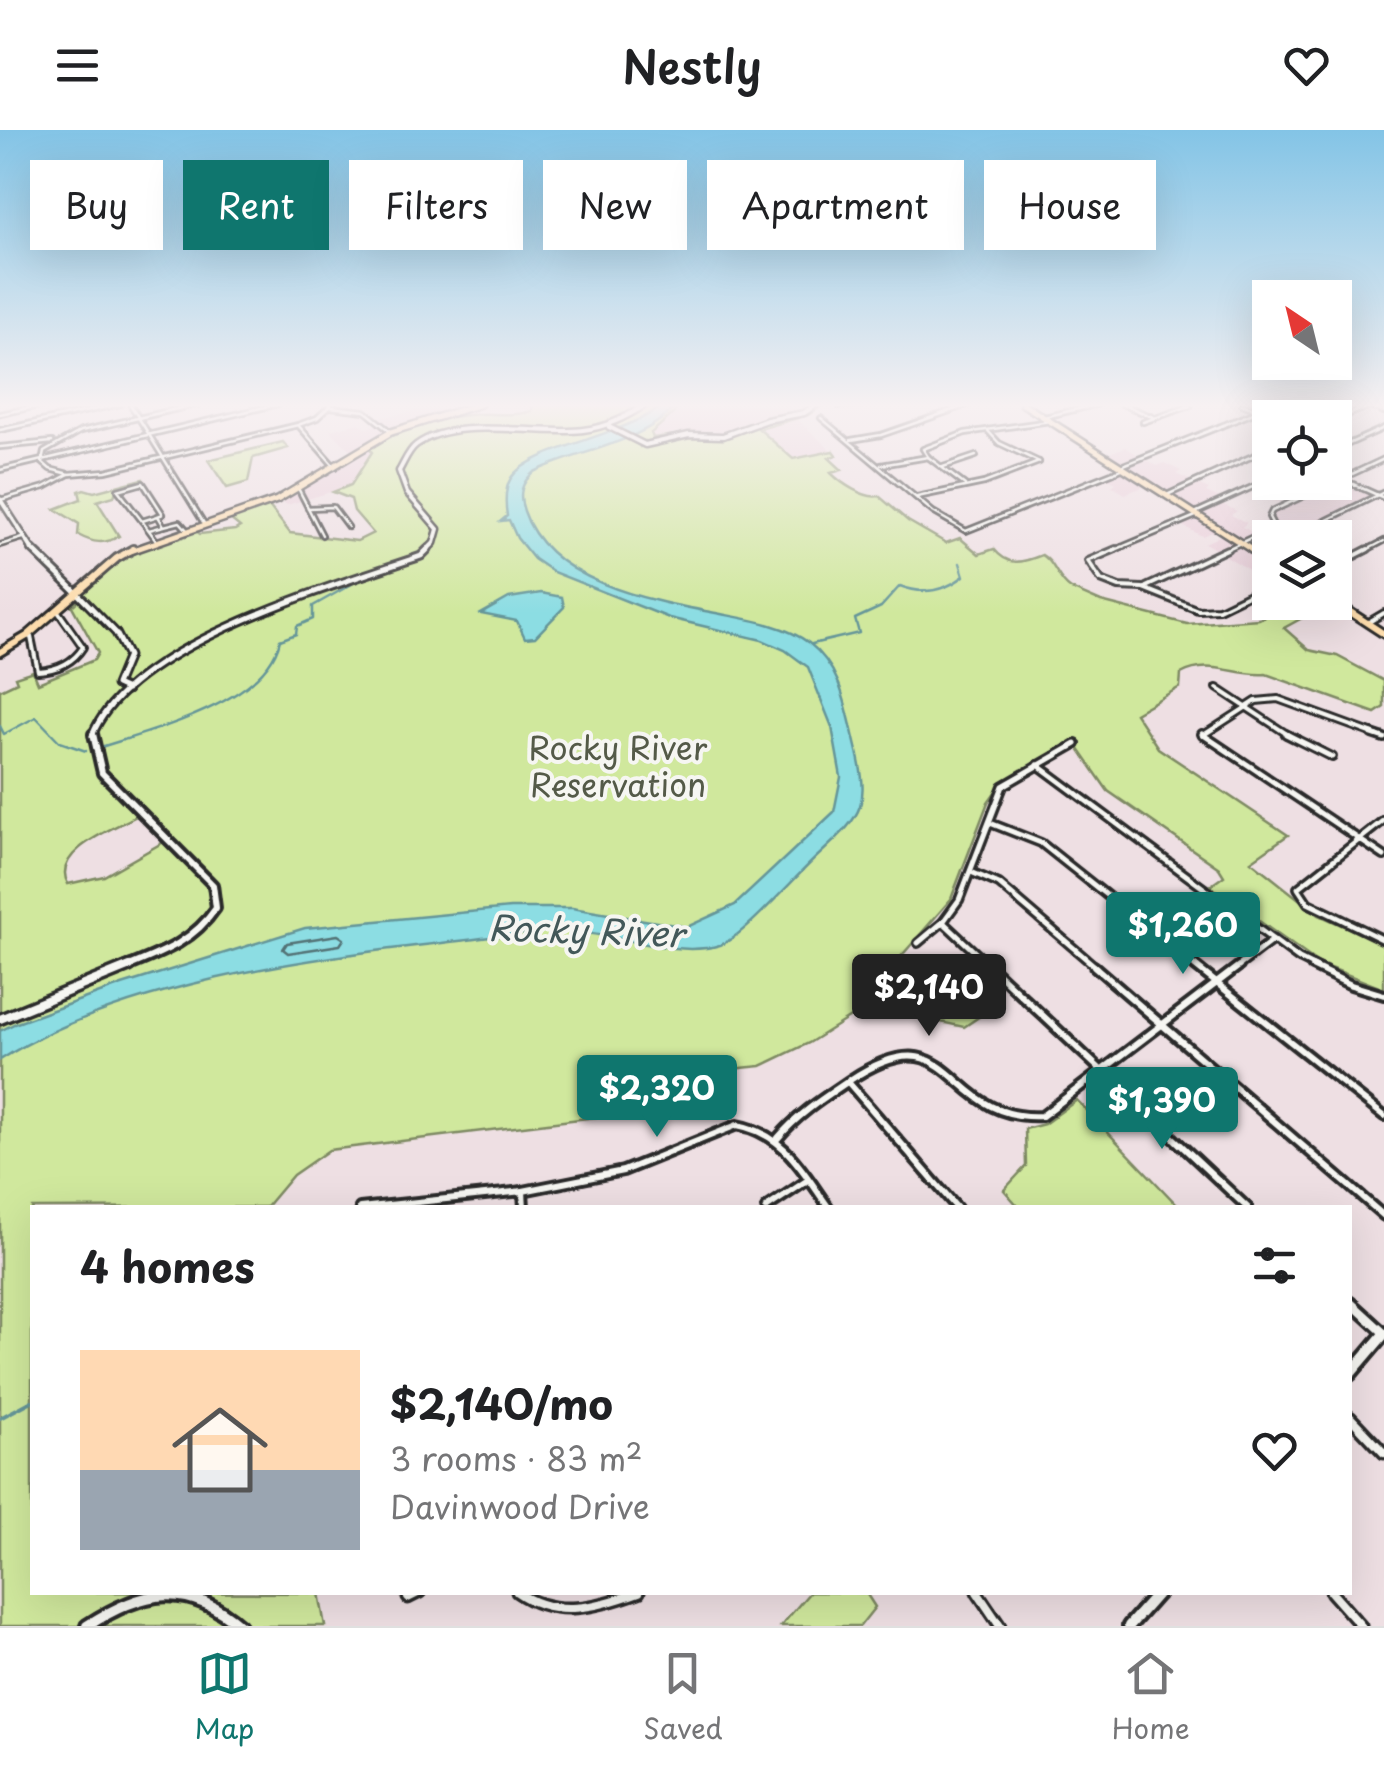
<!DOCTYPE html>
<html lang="en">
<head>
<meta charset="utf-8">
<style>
  body { margin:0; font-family:"Playpen Sans",sans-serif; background:#f6f6f6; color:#202124; height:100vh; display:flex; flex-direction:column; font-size:38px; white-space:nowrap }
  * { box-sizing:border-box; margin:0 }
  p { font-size:32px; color:#757577 }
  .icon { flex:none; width:55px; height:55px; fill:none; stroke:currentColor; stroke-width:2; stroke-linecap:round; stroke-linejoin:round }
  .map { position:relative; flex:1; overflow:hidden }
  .side { position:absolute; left:30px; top:1075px; width:1322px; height:390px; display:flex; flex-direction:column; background:#fff; border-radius:0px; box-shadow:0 10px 40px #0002 }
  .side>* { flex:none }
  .guide { position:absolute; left:30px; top:30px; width:1325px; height:90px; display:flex; gap:20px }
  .needle { width:65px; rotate:325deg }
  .buttons { position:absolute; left:1252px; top:150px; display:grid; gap:20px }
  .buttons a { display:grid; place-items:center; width:100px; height:100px; border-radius:0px; background:#fff; box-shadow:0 10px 40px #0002; font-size:50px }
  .price { position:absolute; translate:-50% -85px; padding:0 22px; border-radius:10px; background:#0f766e; color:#fff; font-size:32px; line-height:65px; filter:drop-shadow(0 2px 5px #0008) }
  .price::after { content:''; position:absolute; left:50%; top:60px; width:30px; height:22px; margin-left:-15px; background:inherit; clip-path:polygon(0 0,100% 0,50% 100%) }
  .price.on { background:#222; color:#fff }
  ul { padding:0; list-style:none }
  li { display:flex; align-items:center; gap:30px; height:250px; padding:0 50px }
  li span { display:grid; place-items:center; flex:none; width:280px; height:200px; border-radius:0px; color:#555 }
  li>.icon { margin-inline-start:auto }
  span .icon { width:120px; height:120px; fill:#fffc; stroke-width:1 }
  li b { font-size:42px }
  h2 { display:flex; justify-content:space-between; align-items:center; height:120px; padding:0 50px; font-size:42px }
  .pill { padding:0 35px; border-radius:0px; background:#fff; box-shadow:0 10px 40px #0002; font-size:35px; line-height:90px }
  .pill.on { background:#0f766e; color:#fff }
  header { display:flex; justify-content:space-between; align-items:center; height:130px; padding:0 50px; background:#fff; font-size:45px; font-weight:600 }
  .dock { display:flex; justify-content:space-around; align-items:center; height:140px; border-top:2px solid #e0e0e0; background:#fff; font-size:28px; color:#757577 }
  .dock a { display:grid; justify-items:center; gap:5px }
  .dock .on { color:#0f766e }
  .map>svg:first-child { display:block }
  .built { fill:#e9ced9 }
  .green { fill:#d0e89d; stroke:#7e8a64; stroke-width:2.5; fill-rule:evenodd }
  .water { fill:#8cdde3; stroke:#659699; stroke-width:2.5 }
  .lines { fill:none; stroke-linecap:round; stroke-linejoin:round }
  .shore { stroke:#527275; stroke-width:2.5 }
  .stream-far1 { stroke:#659699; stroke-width:2.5 }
  .stream { stroke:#659699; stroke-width:4 }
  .minor-far4-casing { stroke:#2b2b2b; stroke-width:8 }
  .minor-far3-casing { stroke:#2b2b2b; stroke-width:10 }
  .minor-far2-casing { stroke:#2b2b2b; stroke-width:12 }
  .minor-far1-casing { stroke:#2b2b2b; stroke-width:14 }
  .minor-casing { stroke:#2b2b2b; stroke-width:15 }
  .tertiary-far4-casing { stroke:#2b2b2b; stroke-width:9 }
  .tertiary-far3-casing { stroke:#2b2b2b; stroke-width:11 }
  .tertiary-far2-casing { stroke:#2b2b2b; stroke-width:14 }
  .tertiary-far1-casing { stroke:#2b2b2b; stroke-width:15 }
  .tertiary-casing { stroke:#2b2b2b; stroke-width:18 }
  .secondary-far1-casing { stroke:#2b2b2b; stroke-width:9 }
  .secondary-casing { stroke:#2b2b2b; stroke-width:11 }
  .primary-far1-casing { stroke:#2b2b2b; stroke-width:10 }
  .primary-casing { stroke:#2b2b2b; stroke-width:12 }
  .minor-far4 { stroke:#f6f6f2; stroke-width:2.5 }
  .minor-far3 { stroke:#f6f6f2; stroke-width:4 }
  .minor-far2 { stroke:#f6f6f2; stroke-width:5 }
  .minor-far1 { stroke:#f6f6f2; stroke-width:6 }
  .minor { stroke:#f6f6f2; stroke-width:8 }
  .tertiary-far4 { stroke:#f6f6f2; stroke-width:4 }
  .tertiary-far3 { stroke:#f6f6f2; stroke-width:5 }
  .tertiary-far2 { stroke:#f6f6f2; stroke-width:6 }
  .tertiary-far1 { stroke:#f6f6f2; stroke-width:8 }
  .tertiary { stroke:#f6f6f2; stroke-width:10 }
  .secondary-far1 { stroke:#f6f6f2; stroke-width:4 }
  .secondary { stroke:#f6f6f2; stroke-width:5 }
  .primary-far1 { stroke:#fddcac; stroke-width:5 }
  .primary { stroke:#fddcac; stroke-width:6 }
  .labels { text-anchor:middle; stroke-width:8; stroke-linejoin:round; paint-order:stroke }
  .park-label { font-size:32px; fill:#545a48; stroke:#f6f6f2 }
  .water-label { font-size:35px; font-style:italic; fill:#435859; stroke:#f6f6f2 }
</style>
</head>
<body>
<header><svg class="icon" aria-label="menu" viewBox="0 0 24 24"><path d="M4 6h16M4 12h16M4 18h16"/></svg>Nestly<svg class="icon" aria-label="heart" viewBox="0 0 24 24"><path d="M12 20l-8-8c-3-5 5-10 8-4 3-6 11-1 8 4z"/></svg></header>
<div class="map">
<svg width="1384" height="1496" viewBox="0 0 1384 1496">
  <rect width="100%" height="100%" fill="#eedfe3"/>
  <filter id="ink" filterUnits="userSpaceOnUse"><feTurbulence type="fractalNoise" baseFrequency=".01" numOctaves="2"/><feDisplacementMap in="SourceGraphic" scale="20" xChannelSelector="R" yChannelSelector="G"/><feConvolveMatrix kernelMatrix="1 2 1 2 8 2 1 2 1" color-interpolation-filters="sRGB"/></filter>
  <g filter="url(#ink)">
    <g class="built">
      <path d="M678,274h137l-22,11 43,40 -39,9 -73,-29 -46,-3 -25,6 -2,-5 23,-20z"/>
      <path d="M436,276l9,7 -91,41 -24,-24 29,-7 7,5 18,-5 -5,-5z"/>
      <path d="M1125,317l32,19 7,-3 17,8 -5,3 33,15 -3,3 19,8 -5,3 17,8 -6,4 16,8 -5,4 17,8 11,-5 11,7 -11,1v45l-65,-40 19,-9 -6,-4 -16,6 -23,-12 20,-8 -49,-32 -25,10 -13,-8 4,-3 -12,-6 21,-8 -20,-14z"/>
      <path d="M370,319l3,3 -22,34 -64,19 -5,-4z"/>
      <path d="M1341,351l34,13 -66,33 -23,1 -14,-6 3,-10z"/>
    </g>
    <g class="green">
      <path d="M533,274h145l-4,9 -23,20 2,5 37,-5 -51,10 1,4 36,-10h46l32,-13 51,-10 20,-10 -17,11 -49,14 34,30 40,-8 3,4 -7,3 13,12 -11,3c10,10 33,26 48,23l29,25 38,22 14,-5 19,16 15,-5c14,18 28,14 48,6 13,7 15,25 29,34l30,13 86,22 72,-5 32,-16 20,10 -27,15 25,22 28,6 47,25v26l-9,6 -109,-39c-30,3 -56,-16 -85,0l-1,13 -45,26 23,35 130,87 -37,26 68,54 65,29v45l-66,-26 -108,-77 14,-10 -5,-8 -111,-77 -32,-46 -78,43 -10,14 -37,97 -67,77 23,16 34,5 17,-11 28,26 -22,15 -80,-17 -24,1 -51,32 -48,23 -30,3 -79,41 -323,40 -36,25 -27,32 -234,1v384l287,1 6,33h-325v-936l17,-8 -2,-5 18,-6 5,12 56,-23 4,-7 -26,-47 9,-8 -4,-6 52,-40 65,-23 6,5 35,-4 5,-3 -10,-8 39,-13 21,27 67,8 16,-8 -19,-22 -3,-12 -18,-7 18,-7 21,-33 -4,-5c36,-22 70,-30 111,-33 21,-1 32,3 53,-3zM140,684l27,26 -63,36 -36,8c-18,-33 48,-56 72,-70z"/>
      <path d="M283,312l5,6 -35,10 -5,24 -21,6 -19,-28z"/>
      <path d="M143,349l2,3 -28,7 -3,7 -17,5 22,35c-14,9 -26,7 -41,-1l1,-11 -24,-15 26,-10 -2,-8 5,-2 10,3z"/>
      <path d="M1077,970l102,107h-160l-15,-17 22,-24 -1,-37 19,-5z"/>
      <path d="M810,1462l56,1 9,14 -15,19h-79z"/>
    </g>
    <g class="water">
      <path d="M664,274h12c-25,37 -102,48 -142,68 -13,11 -16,22 -10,39 24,72 128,90 192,102 30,6 68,11 93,30 32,25 37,63 46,100 15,61 10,70 -35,111 -24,21 -75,82 -100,91 -45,14 -111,-14 -158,-14 -40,0 -80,8 -120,12 -138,15 -324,42 -442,117v-29l14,-7 108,-39 183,-57 205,-20h62l115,19 48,-22 99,-93 7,-35 -9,-50 -24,-60 -23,-17 -23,-10 -93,-22 -116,-46 -19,-13 -17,-21 -8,-18 -8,1 6,-5c-2,-13 -3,-27 4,-38 19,-30 118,-43 153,-74z"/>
      <path d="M541,463l21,4 2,10 -29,30 -10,1 -8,-17 -36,-7 28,-16z"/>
    </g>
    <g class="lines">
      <path class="shore" d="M338,805l6,4 -4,6 -52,8 -5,-4 4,-6z"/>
      <g class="stream-far1">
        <path d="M812,514l47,-11 -4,-14 26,-12 19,-21c23,9 45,5 64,-10l-4,-13"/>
        <path d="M0,596l4,8 32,-17 24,25 26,9"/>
        <path d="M101,617c53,-17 165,-45 179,-107l16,-6 1,-8 16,-7v-13l39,-22"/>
      </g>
      <path class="stream" d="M0,1288l32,-17"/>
      <defs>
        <g id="minor-far4">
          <path d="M130,274l75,121"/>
          <path d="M1122,274l33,14"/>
          <path d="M1242,274l16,6"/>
          <path d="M1362,274l22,8"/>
          <path d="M839,276l32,-2"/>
          <path d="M331,277l34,4 26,21"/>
          <path d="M1270,278l25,10"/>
          <path d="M0,284l48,-10"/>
          <path d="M1044,287l55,-13"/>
          <path d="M821,288l112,94 33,19 158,-63"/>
          <path d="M1335,290l40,-16"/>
          <path d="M1143,292l47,-16"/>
          <path d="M298,295l37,42"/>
          <path d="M0,300l120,-26"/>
          <path d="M988,301l11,12 40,19"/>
          <path d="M851,310l30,-5 89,-31"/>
          <path d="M0,317l52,-5"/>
          <path d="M1335,320l49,-22"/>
          <path d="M928,327l-5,-8 42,-16 85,-12"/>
          <path d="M928,327l37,28"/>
          <path d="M42,332l8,7 19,5 37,-3 192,-46 19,-7 15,-14"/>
          <path d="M42,332l2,-10 37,-21 118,-27"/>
          <path d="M881,335l47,-8"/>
          <path d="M1121,336l155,-62"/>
          <path d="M943,337l33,-11"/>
          <path d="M0,340l278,-66"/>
          <path d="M1335,346l49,22"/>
          <path d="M1335,352l49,-23"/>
          <path d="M299,360l23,45"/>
          <path d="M1167,365l103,-47"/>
          <path d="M917,367l67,-14 55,-21"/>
          <path d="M0,370l45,-13 24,-13"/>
          <path d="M308,378l25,-1 15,20"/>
          <path d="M1195,383l75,-34"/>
          <path d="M142,391l-24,-31 25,-7 20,31 -5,2"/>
          <path d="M164,396l16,-4 7,8"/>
          <path d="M1274,397l-5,-10 3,-6 62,-29"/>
          <path d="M149,400l15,-4 -6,-10 -16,5 14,19"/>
          <path d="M0,415l23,-7"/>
          <path d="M1110,422l88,-37"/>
          <path d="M1221,422l53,-25 37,1 73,-36"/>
          <path d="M1363,422l21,-11"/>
        </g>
        <g id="minor-far3">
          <path d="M1116,419l-28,12 13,19 18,7 24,1 55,22 21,-1 51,-25"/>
          <path d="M1335,436l33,-17"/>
          <path d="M1146,457l81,-38"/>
          <path d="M1367,493l17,-10"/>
          <path d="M27,506l4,1 7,34c18,-1 35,-8 45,-24l-26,-37"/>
          <path d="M1217,558l73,48"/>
          <path d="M1202,606l54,-35 22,-2 101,37"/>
        </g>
        <g id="minor-far2">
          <path d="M1202,604l182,122"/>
          <path d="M1286,604l46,23"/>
          <path d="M1372,604l12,4"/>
          <path d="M1038,635l261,194 18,9"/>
          <path d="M1384,690l-86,68 10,15 76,37"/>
          <path d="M990,693l51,20 157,125"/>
          <path d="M971,742l28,12 98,84"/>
          <path d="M943,792l49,46"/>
          <path d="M918,813l25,-21 16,-22 44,-114 73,-42"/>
          <path d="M1236,838l37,-28"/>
        </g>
        <g id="minor-far1">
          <path d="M990,836l258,242"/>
          <path d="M1094,836l290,250"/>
          <path d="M1195,836l189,150"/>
          <path d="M1312,836l39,19 33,10"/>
          <path d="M848,952l109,126"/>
          <path d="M778,1008c20,-24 47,-41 72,-58 107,-71 93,42 192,36l197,-150"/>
          <path d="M523,1061l1,17"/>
          <path d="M360,1078l163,-17 100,-20 114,-46c47,8 66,47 92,83"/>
          <path d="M766,1078l42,-28"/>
        </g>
        <g id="minor">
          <path d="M1350,1172l34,31"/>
          <path d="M1350,1287l34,36"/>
          <path d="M517,1462c38,27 81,15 122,0"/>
          <path d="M977,1462l23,34"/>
          <path d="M1331,1462l30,34"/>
          <path d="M408,1468l12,-6"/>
        </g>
        <g id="tertiary-far4">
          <path d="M609,297l36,18 44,-10 34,1 44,-16 37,-7 13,-9"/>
          <path d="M425,422l9,-9 4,-14 -31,-36 -8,-22c5,-8 9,-20 17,-26 40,-30 119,-9 167,-15 25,-3 43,-13 64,-26"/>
        </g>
        <g id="tertiary-far3">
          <path d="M76,462l40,41 12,23 -12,29 11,5"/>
          <path d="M92,606c35,-91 242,-150 329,-180l7,-7"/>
        </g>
        <path id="tertiary-far2" d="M93,604l9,39 111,112 3,23c-23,34 -55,45 -92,60"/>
        <path id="tertiary-far1" d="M0,889l130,-53"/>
        <g id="tertiary">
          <path d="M1350,1244l34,-40"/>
          <path d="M87,1496c55,-36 101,-46 153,0"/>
          <path d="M1129,1496l30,-34"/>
        </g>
        <path id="secondary-far1" d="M0,369l34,53"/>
        <path id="secondary" d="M32,419l44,43"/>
        <g id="primary-far1">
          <path d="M1023,274l232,148"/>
          <path d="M128,422l149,-52 114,-68 89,-28"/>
        </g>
        <g id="primary">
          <path d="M1251,419l19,12"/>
          <path d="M1335,472l49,32"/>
          <path d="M0,522l27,-16 90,-78 16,-9"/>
        </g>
      </defs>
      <use href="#minor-far4" class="minor-far4-casing"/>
      <use href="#minor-far3" class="minor-far3-casing"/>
      <use href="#minor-far2" class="minor-far2-casing"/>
      <use href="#minor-far1" class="minor-far1-casing"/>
      <use href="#minor" class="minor-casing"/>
      <use href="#tertiary-far4" class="tertiary-far4-casing"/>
      <use href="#tertiary-far3" class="tertiary-far3-casing"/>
      <use href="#tertiary-far2" class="tertiary-far2-casing"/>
      <use href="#tertiary-far1" class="tertiary-far1-casing"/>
      <use href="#tertiary" class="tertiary-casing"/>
      <use href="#secondary-far1" class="secondary-far1-casing"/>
      <use href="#secondary" class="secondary-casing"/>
      <use href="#primary-far1" class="primary-far1-casing"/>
      <use href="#primary" class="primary-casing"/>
      <use href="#minor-far4" class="minor-far4"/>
      <use href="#minor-far3" class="minor-far3"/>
      <use href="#minor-far2" class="minor-far2"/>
      <use href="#minor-far1" class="minor-far1"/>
      <use href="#minor" class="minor"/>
      <use href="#tertiary-far4" class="tertiary-far4"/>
      <use href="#tertiary-far3" class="tertiary-far3"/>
      <use href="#tertiary-far2" class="tertiary-far2"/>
      <use href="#tertiary-far1" class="tertiary-far1"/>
      <use href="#tertiary" class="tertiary"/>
      <use href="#secondary-far1" class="secondary-far1"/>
      <use href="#secondary" class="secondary"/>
      <use href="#primary-far1" class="primary-far1"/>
      <use href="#primary" class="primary"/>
    </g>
  </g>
  <linearGradient id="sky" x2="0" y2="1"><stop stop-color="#83c4e6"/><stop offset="0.57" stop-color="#f7f1f2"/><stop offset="1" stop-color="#f7f1f2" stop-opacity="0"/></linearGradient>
  <rect width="1384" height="483" fill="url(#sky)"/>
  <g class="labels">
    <g class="park-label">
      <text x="618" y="630">Rocky River<tspan x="618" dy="37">Reservation</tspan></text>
    </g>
    <g class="water-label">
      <text transform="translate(586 802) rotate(2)" y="12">Rocky River</text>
    </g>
  </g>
</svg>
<div class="buttons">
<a><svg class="needle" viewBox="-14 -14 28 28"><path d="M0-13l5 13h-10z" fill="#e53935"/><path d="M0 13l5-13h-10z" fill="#757577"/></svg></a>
<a><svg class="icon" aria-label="locate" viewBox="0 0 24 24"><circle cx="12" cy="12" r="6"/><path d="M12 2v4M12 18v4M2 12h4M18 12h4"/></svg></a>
<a><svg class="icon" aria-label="layers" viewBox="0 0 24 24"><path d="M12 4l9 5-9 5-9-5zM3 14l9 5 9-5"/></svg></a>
</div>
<b class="price" style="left:1183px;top:847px">$1,260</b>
<b class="price on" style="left:929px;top:909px">$2,140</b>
<b class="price" style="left:657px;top:1010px">$2,320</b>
<b class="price" style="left:1162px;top:1022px">$1,390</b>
<div class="guide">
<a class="pill">Buy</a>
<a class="pill on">Rent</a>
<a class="pill">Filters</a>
<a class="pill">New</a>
<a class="pill">Apartment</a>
<a class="pill">House</a>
</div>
<section class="side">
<h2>4 homes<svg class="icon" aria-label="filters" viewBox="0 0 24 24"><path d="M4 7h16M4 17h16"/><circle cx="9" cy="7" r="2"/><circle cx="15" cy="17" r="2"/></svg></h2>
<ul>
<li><span style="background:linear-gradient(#ffd9b3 60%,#9aa5b1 0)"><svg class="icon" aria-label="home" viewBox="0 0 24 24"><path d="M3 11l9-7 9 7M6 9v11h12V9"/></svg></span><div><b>$2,140/mo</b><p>3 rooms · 83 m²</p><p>Davinwood Drive</p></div><svg class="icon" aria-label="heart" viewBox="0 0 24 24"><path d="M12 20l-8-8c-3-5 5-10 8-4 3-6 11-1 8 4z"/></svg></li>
</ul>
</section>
</div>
<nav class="dock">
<a class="on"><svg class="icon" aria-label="map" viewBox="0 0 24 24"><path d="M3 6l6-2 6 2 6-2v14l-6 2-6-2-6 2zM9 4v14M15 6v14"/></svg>Map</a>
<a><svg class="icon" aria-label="saved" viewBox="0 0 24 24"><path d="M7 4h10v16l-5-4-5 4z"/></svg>Saved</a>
<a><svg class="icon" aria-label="home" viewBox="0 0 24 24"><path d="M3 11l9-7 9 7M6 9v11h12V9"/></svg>Home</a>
</nav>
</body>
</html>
